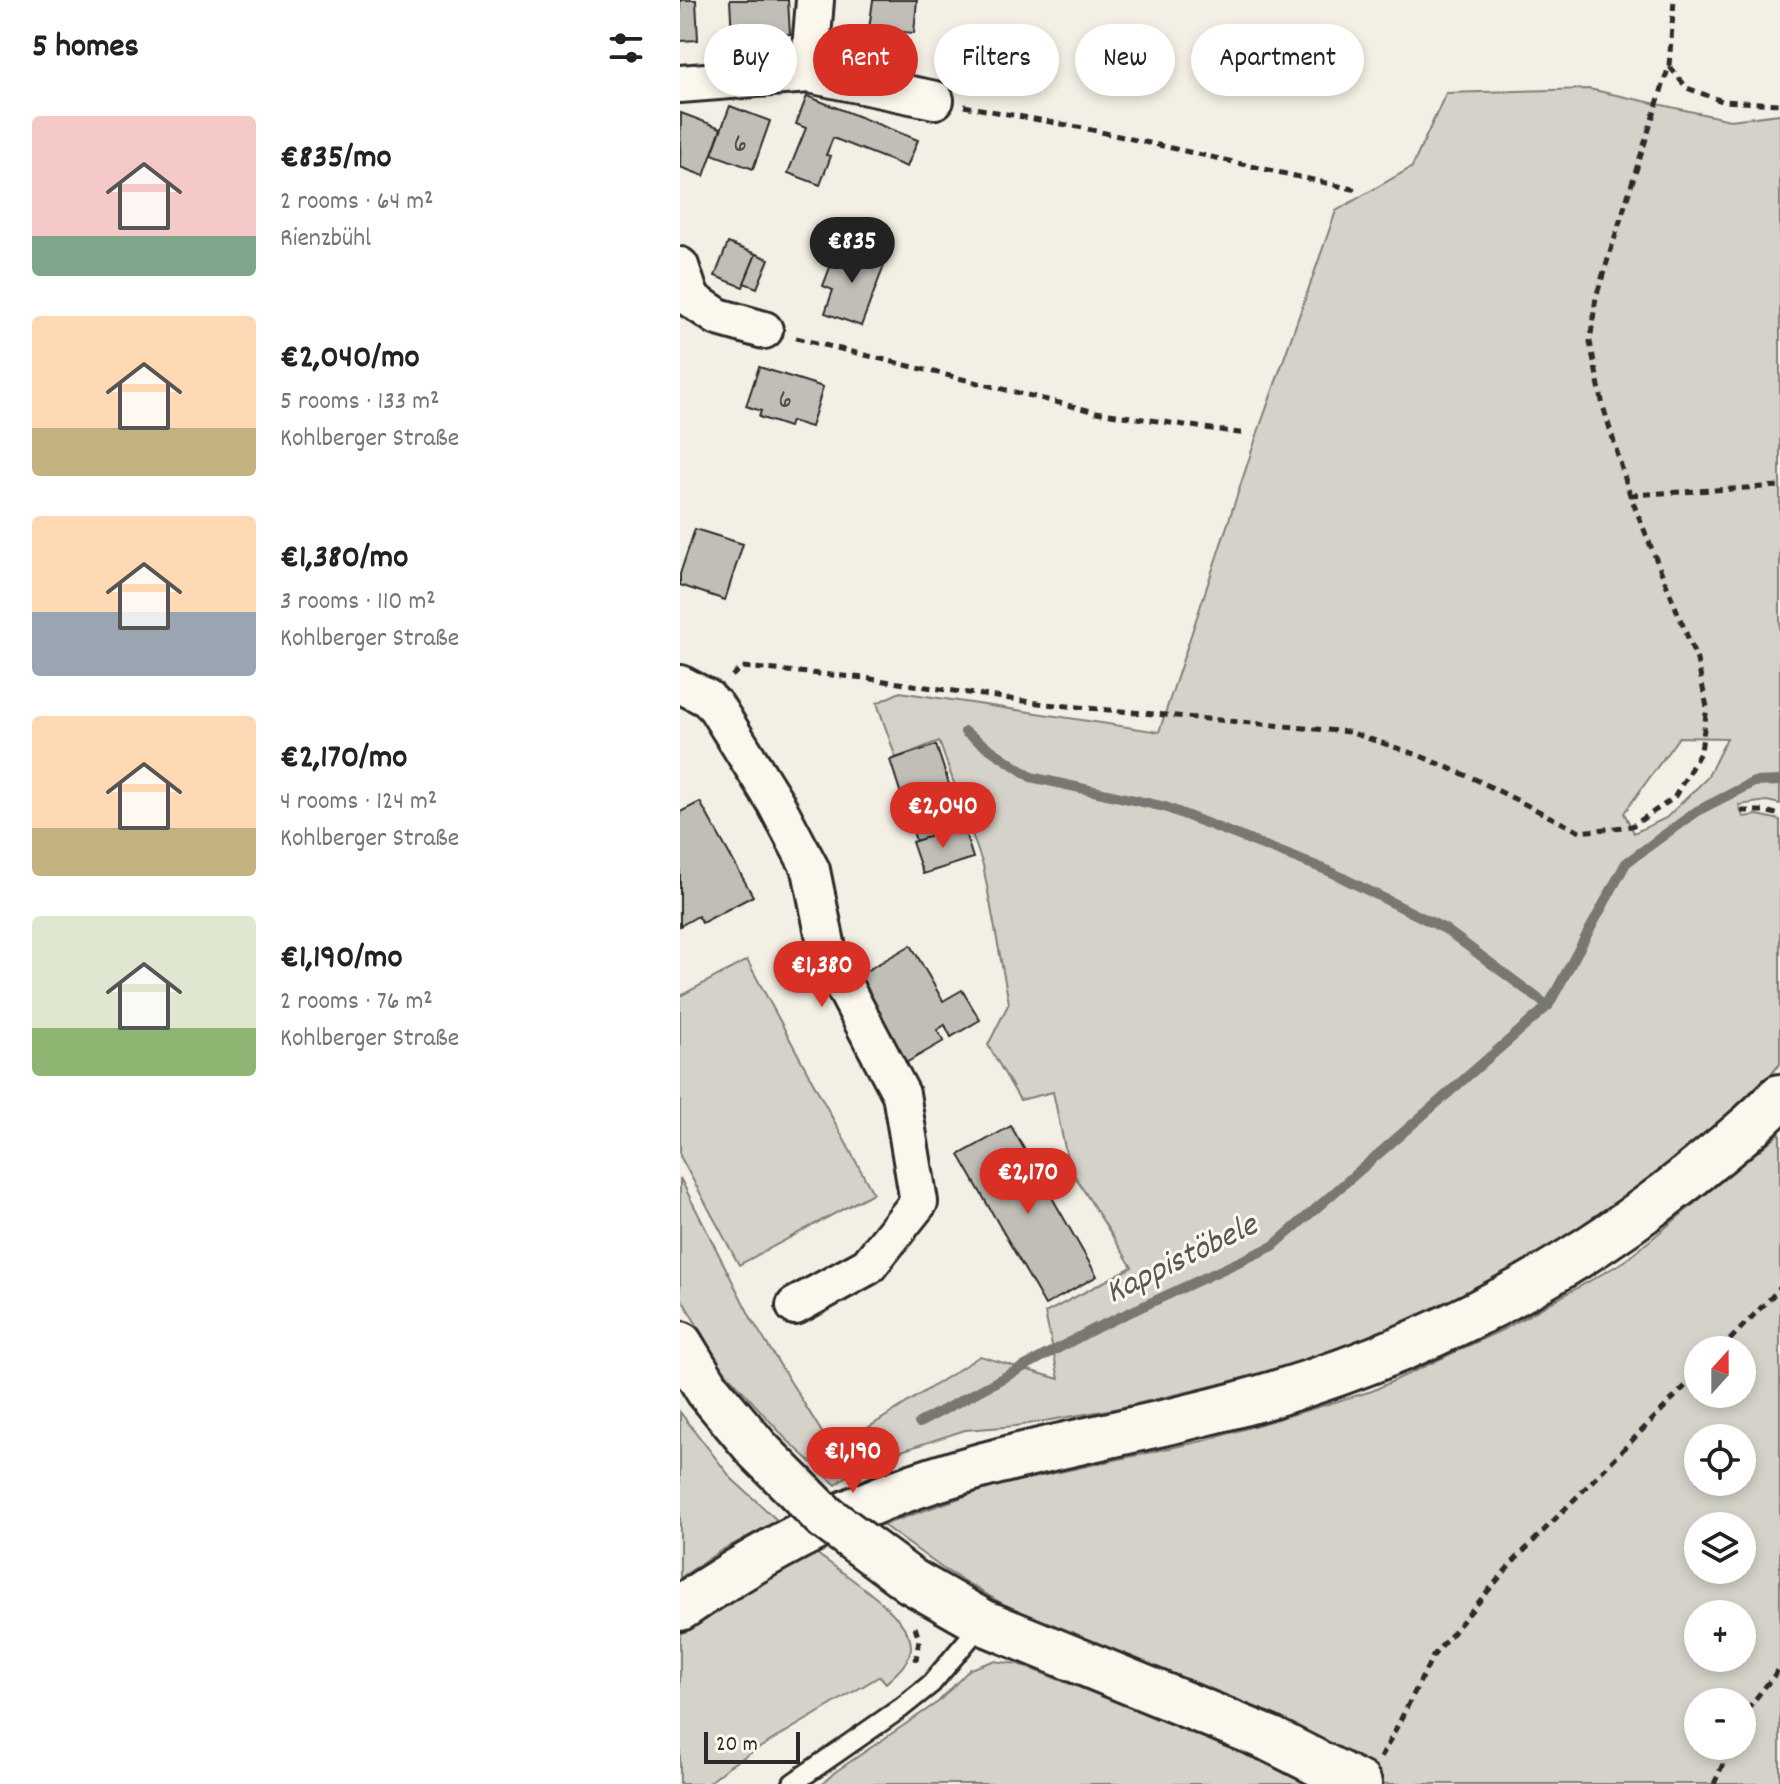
<!DOCTYPE html>
<html lang="en">
<head>
<meta charset="utf-8">
<style>
  body { margin:0; font-family:Dekko,sans-serif; background:#f2f2f2; color:#222; height:100vh; display:flex; flex-direction:column; font-size:30px; white-space:nowrap }
  * { box-sizing:border-box; margin:0 }
  p { font-size:26px; color:#767676 }
  .icon { flex:none; width:44px; height:44px; fill:none; stroke:currentColor; stroke-width:2; stroke-linecap:round; stroke-linejoin:round }
  .map { position:relative; flex:1; overflow:hidden }
  .sheet { display:flex; flex-direction:column; background:#fff; width:680px }
  .sheet>* { flex:none }
  .banner { position:absolute; left:24px; top:24px; width:760px; height:72px; display:flex; gap:16px }
  .needle { width:52px; rotate:21deg }
  .controls { position:absolute; left:1004px; top:1336px; display:grid; gap:16px }
  .controls a { display:grid; place-items:center; width:72px; height:72px; border-radius:50%; background:#fff; box-shadow:0 4px 12px #0003; font-size:40px }
  .scale { position:absolute; left:24px; bottom:20px; width:96px; box-sizing:border-box; padding-left:8px; border:4px solid #2b2b2b; border-top:0; font-size:22px; line-height:28px; white-space:nowrap; color:#2b2b2b; -webkit-text-stroke:6px #fbf7ec; paint-order:stroke }
  .price { position:absolute; translate:-50% -68px; padding:0 18px; border-radius:28px; background:#d93025; color:#fff; font-size:26px; line-height:52px; filter:drop-shadow(0 2px 4px #0008) }
  .price::after { content:''; position:absolute; left:50%; top:48px; width:24px; height:18px; margin-left:-12px; background:inherit; clip-path:polygon(0 0,100% 0,50% 100%) }
  .price.current { background:#222; color:#fff }
  ul { padding:0; list-style:none }
  li { display:flex; align-items:center; gap:24px; height:200px; padding:0 32px }
  li span { display:grid; place-items:center; flex:none; width:224px; height:160px; border-radius:8px; color:#555 }
  li>.icon { margin-inline-start:auto }
  span .icon { width:96px; height:96px; fill:#fffc; stroke-width:1 }
  li b { font-size:34px }
  h2 { display:flex; justify-content:space-between; align-items:center; height:96px; padding:0 32px; font-size:34px }
  .tag { padding:0 28px; border-radius:36px; background:#fff; box-shadow:0 4px 12px #0003; font-size:28px; line-height:72px }
  .tag.current { background:#d93025; color:#fff }
  main { display:flex; flex:1; min-height:0 }
  .map>svg:first-child { display:block }
  .green { fill:#d5d2c9; stroke:#807e7a; stroke-width:2; fill-rule:evenodd }
  .lines { fill:none; stroke-linecap:round; stroke-linejoin:round }
  .stream { stroke:#787772; stroke-width:10 }
  .building { fill:#c0beb6; stroke:#2b2b2b; stroke-width:2 }
  .service-casing { stroke:#2b2b2b; stroke-width:24 }
  .minor-casing { stroke:#2b2b2b; stroke-width:42 }
  .tertiary-casing { stroke:#2b2b2b; stroke-width:50 }
  .primary-casing { stroke:#2b2b2b; stroke-width:50 }
  .path { stroke:#2b2b2b; stroke-width:5; stroke-dasharray:8 6; stroke-linecap:butt }
  .service { stroke:#fbf7ec; stroke-width:18 }
  .minor { stroke:#fbf7ec; stroke-width:36 }
  .tertiary { stroke:#fbf7ec; stroke-width:44 }
  .primary { stroke:#fbf7ec; stroke-width:44 }
  .tertiary-bridge-casing { stroke:#2b2b2b; stroke-width:50; stroke-linecap:butt }
  .tertiary-bridge { stroke:#fbf7ec; stroke-width:44 }
  .labels { text-anchor:middle; stroke-width:6; stroke-linejoin:round; paint-order:stroke }
  .number-label { font-size:28px; fill:#50504e }
  .water-label { font-size:34px; font-style:italic; fill:#585755; stroke:#fbf7ec }
</style>
</head>
<body>
<main>
<section class="sheet">
<h2>5 homes<svg class="icon" aria-label="filters" viewBox="0 0 24 24"><path d="M4 7h16M4 17h16"/><circle cx="9" cy="7" r="2"/><circle cx="15" cy="17" r="2"/></svg></h2>
<ul>
<li><span style="background:linear-gradient(#f6c9c9 75%,#7fa58c 0)"><svg class="icon" aria-label="home" viewBox="0 0 24 24"><path d="M3 11l9-7 9 7M6 9v11h12V9"/></svg></span><div><b>€835/mo</b><p>2 rooms · 64 m²</p><p>Rienzbühl</p></div></li>
<li><span style="background:linear-gradient(#ffd9b3 70%,#c2b280 0)"><svg class="icon" aria-label="home" viewBox="0 0 24 24"><path d="M3 11l9-7 9 7M6 9v11h12V9"/></svg></span><div><b>€2,040/mo</b><p>5 rooms · 133 m²</p><p>Kohlberger Straße</p></div></li>
<li><span style="background:linear-gradient(#ffd9b3 60%,#9aa5b1 0)"><svg class="icon" aria-label="home" viewBox="0 0 24 24"><path d="M3 11l9-7 9 7M6 9v11h12V9"/></svg></span><div><b>€1,380/mo</b><p>3 rooms · 110 m²</p><p>Kohlberger Straße</p></div></li>
<li><span style="background:linear-gradient(#ffd9b3 70%,#c2b280 0)"><svg class="icon" aria-label="home" viewBox="0 0 24 24"><path d="M3 11l9-7 9 7M6 9v11h12V9"/></svg></span><div><b>€2,170/mo</b><p>4 rooms · 124 m²</p><p>Kohlberger Straße</p></div></li>
<li><span style="background:linear-gradient(#dfe7d0 70%,#8fb573 0)"><svg class="icon" aria-label="home" viewBox="0 0 24 24"><path d="M3 11l9-7 9 7M6 9v11h12V9"/></svg></span><div><b>€1,190/mo</b><p>2 rooms · 76 m²</p><p>Kohlberger Straße</p></div></li>
</ul>
</section>
<div class="map">
<svg width="1100" height="1784" viewBox="0 0 1100 1784">
  <rect width="100%" height="100%" fill="#f3efe4"/>
  <filter id="ink" filterUnits="userSpaceOnUse"><feTurbulence type="fractalNoise" baseFrequency=".0125" numOctaves="2"/><feDisplacementMap in="SourceGraphic" scale="16" xChannelSelector="R" yChannelSelector="G"/><feConvolveMatrix kernelMatrix="1 2 1 2 8 2 1 2 1" color-interpolation-filters="sRGB"/></filter>
  <g filter="url(#ink)">
    <g class="green">
      <path d="M909,89l141,31 50,-6v690l-13,-3 -28,4 4,12 15,-2 22,5v244l-22,25 -80,71 -128,92 -127,66 -159,56 -150,35 -98,17 -51,4 -103,34 -26,21 -50,-46 -64,-71 -42,-72v-118l72,142 81,130 147,-94 79,23 -14,-66 87,-46 -63,-100 -16,-75 -33,8 -32,-55 21,-42 -26,-138 -44,-124 -43,17 -19,-55 23,-11 259,40 98,-297 79,-224 76,-44 34,-74zM999,737l48,1 -20,40 -41,40 -32,15 -10,-20z"/>
      <path d="M67,960l126,233 -134,72 -59,-109v-160z"/>
      <path d="M1100,1133v651h-958l13,-12 103,-70 32,-33 23,-8 25,3 173,66 -78,-77 -110,-49 -61,-36 -59,-43 108,-38 216,-47 165,-49 134,-63 119,-67zM1018,1350h44v44h-44zM1018,1438h44v44h-44zM1018,1526h44v44h-44zM1018,1614h44v44h-44zM1018,1702h44v44h-44z"/>
      <path d="M0,1412l52,67 46,42 -58,30 -40,27z"/>
      <path d="M136,1553c24,19 97,63 95,95 -1,14 -15,26 -25,35l-6,-7 -151,90 -22,18h-27v-149l65,-44z"/>
    </g>
    <g class="lines">
      <g class="stream">
        <path d="M285,732l66,45 134,30 164,64 116,58 103,77"/>
        <path d="M239,1423l177,-95 177,-82 275,-240 78,-143 71,-52 57,-29 26,-1"/>
      </g>
    </g>
    <g class="building">
      <path d="M0,0h16l2,40 -18,1z"/>
      <path d="M50,0h58l2,34 -58,2z"/>
      <path d="M193,0h44l-3,33 -45,-4z"/>
      <path d="M127,96l111,44 -11,27 -74,-29 -7,17 5,1 -11,29 -32,-12 18,-45 -10,-4z"/>
      <path d="M50,106l40,15 -17,48 -41,-15z"/>
      <path d="M1,113l40,15 -17,48 -24,-9z"/>
      <path d="M48,243l28,11 -13,33 -28,-11z"/>
      <path d="M158,246l47,17 -24,63 -36,-13 8,-23 -10,-4z"/>
      <path d="M76,254l13,5 -12,29 -13,-5z"/>
      <path d="M79,367l64,20 -12,40 -20,-6 -2,6 -30,-10 2,-6 -15,-5z"/>
      <path d="M15,529l48,15 -18,56 -45,-15v-11z"/>
      <path d="M256,745l27,81 -47,15 -26,-81z"/>
      <path d="M20,802l53,94 -51,27 -4,-7 -18,10v-114z"/>
      <path d="M283,826l10,32 -50,16 -11,-32z"/>
      <path d="M231,945l32,56 19,-11 18,30 -29,17 -6,-12 -8,5 7,11 -40,23 -50,-86z"/>
      <path d="M331,1126l86,150 -52,29 -86,-150z"/>
    </g>
    <g class="lines">
      <defs>
        <path id="service" d="M113,1783l108,-75 30,-24 52,-62"/>
        <g id="minor">
          <path d="M129,74l6,-74"/>
          <path d="M0,84l129,-10 126,26"/>
          <path d="M0,266l11,33 27,18 46,13"/>
          <path d="M0,684l27,14 9,9 59,95 36,68 18,88 72,136 18,108 -51,64 -73,40"/>
        </g>
        <g id="tertiary">
          <path d="M0,1344l28,46 51,61"/>
          <path d="M231,1581l72,41 287,117 89,45"/>
        </g>
        <path id="primary" d="M0,1608c73,-50 151,-93 235,-122 117,-40 241,-56 359,-92 151,-45 289,-117 413,-216 32,-26 64,-51 93,-81"/>
      </defs>
      <use href="#service" class="service-casing"/>
      <use href="#minor" class="minor-casing"/>
      <use href="#tertiary" class="tertiary-casing"/>
      <use href="#primary" class="primary-casing"/>
      <g class="path">
        <path d="M990,67l17,21 35,13 58,3"/>
        <path d="M284,106l119,22 274,62"/>
        <path d="M116,338l300,74 150,22"/>
        <path d="M950,495l150,-9"/>
        <path d="M52,676l10,-9 122,11 181,26 304,28 69,23 59,25 103,52 52,-6 42,-28 27,-47 6,-44 -10,-47 -67,-165 -27,-89 -13,-64 6,-45 73,-231 5,-66"/>
        <path d="M1061,811h24l15,4"/>
        <path d="M1040,1350l60,-62"/>
        <path d="M235,1627l4,12 -3,22"/>
        <path d="M1062,1723l7,-16 31,-39"/>
        <path d="M701,1758l52,-102 78,-92 187,-191"/>
        <path d="M1034,1784l17,-38"/>
      </g>
      <use href="#service" class="service"/>
      <use href="#minor" class="minor"/>
      <use href="#tertiary" class="tertiary"/>
      <use href="#primary" class="primary"/>
      <defs>
        <path id="tertiary-bridge" d="M79,1451l66,66 86,64"/>
      </defs>
      <use href="#tertiary-bridge" class="tertiary-bridge-casing"/>
      <use href="#tertiary-bridge" class="tertiary-bridge"/>
    </g>
  </g>
  <g class="labels">
    <g class="number-label">
      <text x="60" y="151">6</text>
      <text x="105" y="407">6</text>
    </g>
    <g class="water-label">
      <text transform="translate(500 1256) rotate(-26)" y="12">Kappistöbele</text>
    </g>
  </g>
</svg>
<div class="controls">
<a><svg class="needle" viewBox="-14 -14 28 28"><path d="M0-13l5 13h-10z" fill="#e53935"/><path d="M0 13l5-13h-10z" fill="#767676"/></svg></a>
<a><svg class="icon" aria-label="locate" viewBox="0 0 24 24"><circle cx="12" cy="12" r="6"/><path d="M12 2v4M12 18v4M2 12h4M18 12h4"/></svg></a>
<a><svg class="icon" aria-label="layers" viewBox="0 0 24 24"><path d="M12 4l9 5-9 5-9-5zM3 14l9 5 9-5"/></svg></a>
<a>+</a>
<a>−</a>
</div>
<div class="scale">20 m</div>
<b class="price current" style="left:172px;top:285px">€835</b>
<b class="price" style="left:263px;top:850px">€2,040</b>
<b class="price" style="left:142px;top:1009px">€1,380</b>
<b class="price" style="left:348px;top:1216px">€2,170</b>
<b class="price" style="left:173px;top:1495px">€1,190</b>
<div class="banner">
<a class="tag">Buy</a>
<a class="tag current">Rent</a>
<a class="tag">Filters</a>
<a class="tag">New</a>
<a class="tag">Apartment</a>
</div>
</div>
</main>
</body>
</html>
